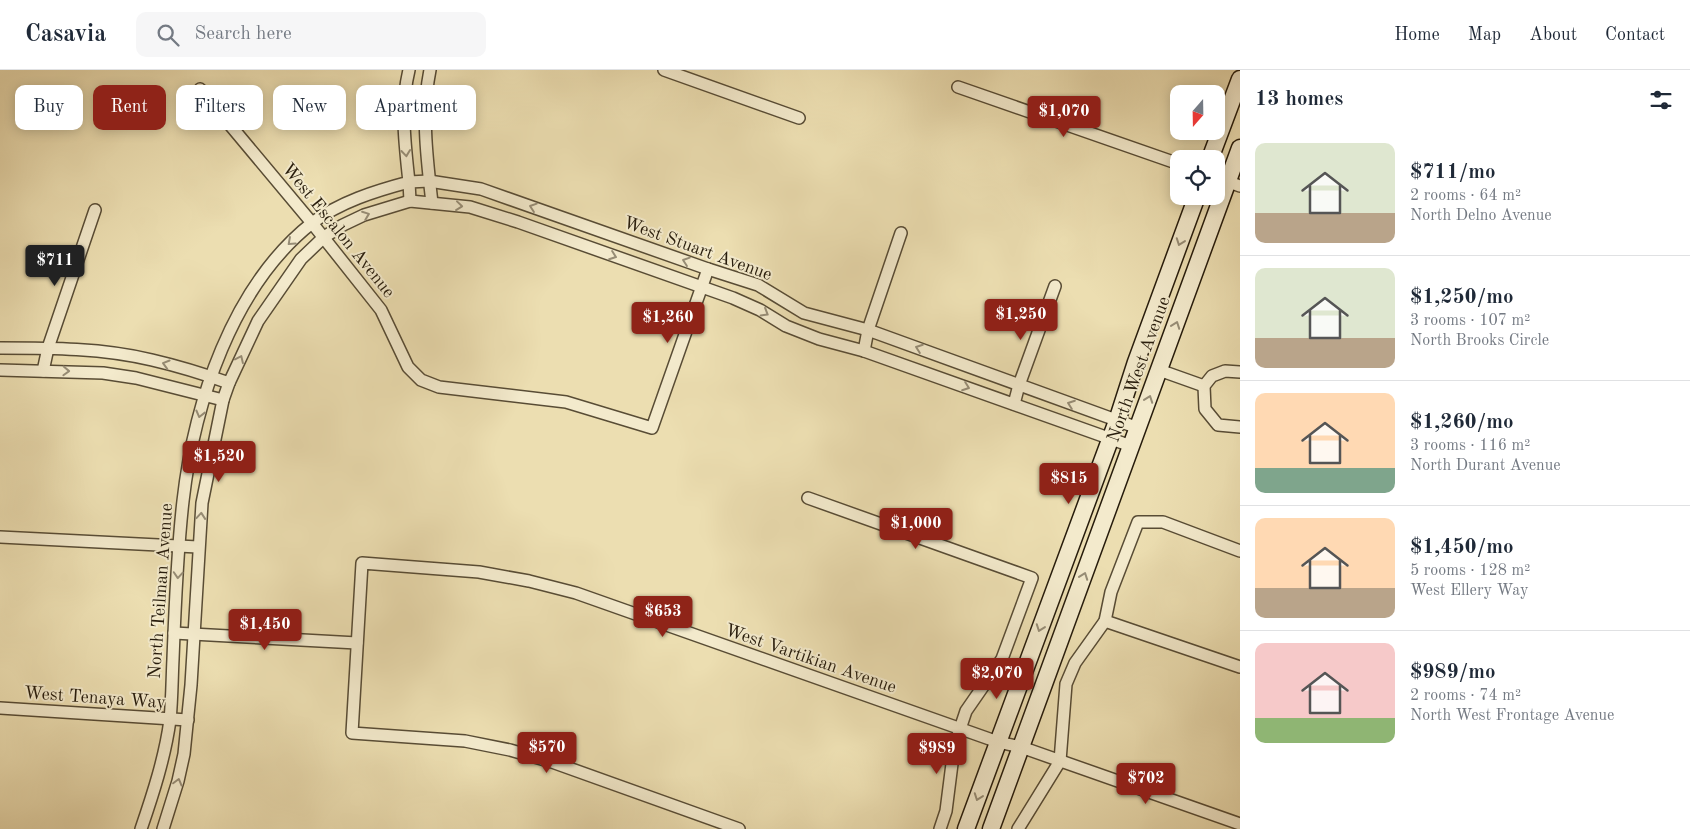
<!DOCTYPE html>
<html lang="en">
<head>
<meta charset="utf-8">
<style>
  body { margin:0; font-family:"Old Standard TT",serif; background:#f6f6f7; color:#1f2937; height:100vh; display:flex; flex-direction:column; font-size:19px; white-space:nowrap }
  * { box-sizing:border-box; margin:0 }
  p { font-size:16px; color:#747a83 }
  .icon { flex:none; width:28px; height:28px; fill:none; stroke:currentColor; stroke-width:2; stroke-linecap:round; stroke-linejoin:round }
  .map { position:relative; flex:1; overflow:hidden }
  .sheet { display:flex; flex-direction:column; background:#fff; width:450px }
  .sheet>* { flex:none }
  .guide { position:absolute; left:15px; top:15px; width:475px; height:45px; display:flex; gap:10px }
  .needle { width:32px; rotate:200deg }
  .controls { position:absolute; left:1170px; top:15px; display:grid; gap:10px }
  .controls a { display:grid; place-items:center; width:55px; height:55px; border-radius:10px; background:#fff; box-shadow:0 2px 12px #0003; font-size:25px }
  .price { position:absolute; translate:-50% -42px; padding:0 11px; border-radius:5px; background:#8f2418; color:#fff; font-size:16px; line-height:32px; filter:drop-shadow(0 1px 2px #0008) }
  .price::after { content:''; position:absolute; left:50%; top:30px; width:15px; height:11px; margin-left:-8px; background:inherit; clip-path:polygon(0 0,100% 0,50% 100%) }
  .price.on { background:#222; color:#fff }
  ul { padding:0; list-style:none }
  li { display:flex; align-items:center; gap:15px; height:125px; padding:0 15px }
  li+li { border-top:1px solid #e0e1e3 }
  li span { display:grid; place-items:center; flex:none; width:140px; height:100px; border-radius:10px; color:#555 }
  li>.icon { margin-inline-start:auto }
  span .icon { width:60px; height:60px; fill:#fffc; stroke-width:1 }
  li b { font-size:21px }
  h2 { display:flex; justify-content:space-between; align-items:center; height:60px; padding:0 15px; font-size:21px }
  .chip { padding:0 18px; border-radius:10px; background:#fff; box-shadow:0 2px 12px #0003; font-size:18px; line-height:45px }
  .chip.on { background:#8f2418; color:#fff }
  header { display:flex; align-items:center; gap:30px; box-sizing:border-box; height:70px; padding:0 25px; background:#fff; border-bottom:1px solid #e0e1e3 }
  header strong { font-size:24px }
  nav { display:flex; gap:28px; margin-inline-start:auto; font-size:18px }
  .search { width:350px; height:45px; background:#f6f6f7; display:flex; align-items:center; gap:12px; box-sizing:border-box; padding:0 18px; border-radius:10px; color:#747a83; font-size:19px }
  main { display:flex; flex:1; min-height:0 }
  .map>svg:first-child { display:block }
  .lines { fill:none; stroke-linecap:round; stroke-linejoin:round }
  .street-casing { stroke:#584c35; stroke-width:14 }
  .secondary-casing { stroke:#271c0c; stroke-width:19 }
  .street { stroke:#f3eacc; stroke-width:11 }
  .secondary { stroke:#f3eacc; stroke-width:16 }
  .oneway { stroke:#978d76 }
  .labels { text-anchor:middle; stroke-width:4; stroke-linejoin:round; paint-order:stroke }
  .street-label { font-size:18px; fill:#271c0c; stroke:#f3eacc }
</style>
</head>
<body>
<header>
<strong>Casavia</strong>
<div class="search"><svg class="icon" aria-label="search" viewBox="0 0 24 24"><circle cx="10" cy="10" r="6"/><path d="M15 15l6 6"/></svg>Search here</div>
<nav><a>Home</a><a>Map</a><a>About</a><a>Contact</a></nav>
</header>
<main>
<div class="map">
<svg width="1240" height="759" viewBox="0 0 1240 759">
  <rect width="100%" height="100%" fill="#ecdeb1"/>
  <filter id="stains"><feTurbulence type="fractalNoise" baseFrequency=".004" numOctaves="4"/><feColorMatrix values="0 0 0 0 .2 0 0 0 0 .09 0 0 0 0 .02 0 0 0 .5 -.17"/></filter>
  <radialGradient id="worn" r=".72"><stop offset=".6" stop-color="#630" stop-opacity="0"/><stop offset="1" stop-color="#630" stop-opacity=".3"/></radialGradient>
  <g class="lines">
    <defs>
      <g id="street">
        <path d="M430,0c-9,44 -3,89 2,133"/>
        <path d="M664,0l135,48"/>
        <path d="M958,17l221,77"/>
        <path d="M200,19l112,134 69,87 27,57 13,13 18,7 127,15 86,26 56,-159"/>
        <path d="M1216,107l24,9"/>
        <path d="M410,131l-1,-19 20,-1 52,8 227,80 50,16 46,28 64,17 270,98"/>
        <path d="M0,278c51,0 103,0 152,12 26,6 52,14 77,23"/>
        <path d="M864,281l4,-21 33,-97"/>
        <path d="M0,300l103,3 33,5 87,22"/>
        <path d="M1159,300l45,16"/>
        <path d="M43,301l5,-23 47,-138"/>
        <path d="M1240,302l-15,-1 -13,5 -8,10 1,23 13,16 22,2"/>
        <path d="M1014,334l5,-19 36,-99"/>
        <path d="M808,428l224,80 -30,81 -36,52 -6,18 -6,19 -8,63 -6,18"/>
        <path d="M0,467l198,10"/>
        <path d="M1105,551l135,46"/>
        <path d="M174,563l183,10"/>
        <path d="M0,638l188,12"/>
        <path d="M141,759c12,-35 24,-72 29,-109 2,-20 2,-41 3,-61 2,-52 4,-106 10,-158 11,-97 49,-215 129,-278 28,-21 63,-32 97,-41 -4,-37 -9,-75 0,-112"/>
        <path d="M163,759l15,-48 6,-27 7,-69 11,-182 21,-103 6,-17 29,-62 43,-62 23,-22 19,-12 21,-10 46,-14 60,6 48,15 215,76 27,12 26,16 33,13 45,12 267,95"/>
        <path d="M739,759l-187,-67 -42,-12 -45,-9 -113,-8 10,-170 117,9 50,9 47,12 422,149 23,5 219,77"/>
        <path d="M1018,759l42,-68 6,-77 9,-21 30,-42 6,-29 27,-70h25l77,29"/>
      </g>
      <g id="secondary">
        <path d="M1210,89l30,-80"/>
        <path d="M966,759l151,-408 19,-59 61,-166"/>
        <path d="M991,759l249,-681"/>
      </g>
    </defs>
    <use href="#street" class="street-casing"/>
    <use href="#secondary" class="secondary-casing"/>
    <use href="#street" class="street"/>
    <use href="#secondary" class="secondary"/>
  </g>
  <defs><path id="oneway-chevron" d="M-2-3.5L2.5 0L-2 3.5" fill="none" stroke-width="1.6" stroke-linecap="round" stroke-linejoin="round" transform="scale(1.25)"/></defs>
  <g class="oneway">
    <use href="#oneway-chevron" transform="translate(406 83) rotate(84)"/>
    <use href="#oneway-chevron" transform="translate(459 136) rotate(6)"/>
    <use href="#oneway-chevron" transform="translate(533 137) rotate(-161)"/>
    <use href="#oneway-chevron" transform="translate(366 145) rotate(-21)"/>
    <use href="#oneway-chevron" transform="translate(291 172) rotate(138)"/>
    <use href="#oneway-chevron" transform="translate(1180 172) rotate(110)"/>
    <use href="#oneway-chevron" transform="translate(613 186) rotate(20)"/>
    <use href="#oneway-chevron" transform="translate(686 191) rotate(-161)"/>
    <use href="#oneway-chevron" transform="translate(765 243) rotate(31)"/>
    <use href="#oneway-chevron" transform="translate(1176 255) rotate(-70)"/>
    <use href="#oneway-chevron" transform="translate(919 278) rotate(-160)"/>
    <use href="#oneway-chevron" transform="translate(240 289) rotate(-65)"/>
    <use href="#oneway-chevron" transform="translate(166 294) rotate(-164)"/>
    <use href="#oneway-chevron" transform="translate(66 301) rotate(2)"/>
    <use href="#oneway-chevron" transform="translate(966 317) rotate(20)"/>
    <use href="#oneway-chevron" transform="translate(1149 329) rotate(-70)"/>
    <use href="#oneway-chevron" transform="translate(1071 334) rotate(-160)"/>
    <use href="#oneway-chevron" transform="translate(200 344) rotate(104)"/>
    <use href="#oneway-chevron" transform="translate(201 446) rotate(-85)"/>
    <use href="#oneway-chevron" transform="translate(178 505) rotate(94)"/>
    <use href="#oneway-chevron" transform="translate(1084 506) rotate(-70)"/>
    <use href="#oneway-chevron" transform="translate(1040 558) rotate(110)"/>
    <use href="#oneway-chevron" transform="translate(178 712) rotate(-75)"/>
    <use href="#oneway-chevron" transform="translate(978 727) rotate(110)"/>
  </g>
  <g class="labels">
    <g class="street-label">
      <text transform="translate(339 160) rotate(51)" y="6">West Escalon Avenue</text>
      <text transform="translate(698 178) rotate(20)" y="6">West Stuart Avenue</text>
      <text transform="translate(1138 299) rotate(-70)" y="6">North West Avenue</text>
      <text transform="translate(160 521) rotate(-86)" y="6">North Teilman Avenue</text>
      <text transform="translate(811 588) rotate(19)" y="6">West Vartikian Avenue</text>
      <text transform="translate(95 627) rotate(4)" y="6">West Tenaya Way</text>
    </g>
  </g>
  <rect width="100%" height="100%" filter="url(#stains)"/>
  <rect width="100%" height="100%" fill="url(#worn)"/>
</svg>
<div class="controls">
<a><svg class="needle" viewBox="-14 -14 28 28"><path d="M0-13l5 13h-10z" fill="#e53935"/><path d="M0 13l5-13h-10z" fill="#747a83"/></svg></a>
<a><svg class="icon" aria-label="locate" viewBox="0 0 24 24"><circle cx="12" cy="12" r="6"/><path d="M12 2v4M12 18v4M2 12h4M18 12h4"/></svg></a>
</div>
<b class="price" style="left:1064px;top:68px">$1,070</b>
<b class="price on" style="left:55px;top:217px">$711</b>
<b class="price" style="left:1021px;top:271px">$1,250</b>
<b class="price" style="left:668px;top:274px">$1,260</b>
<b class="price" style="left:219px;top:413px">$1,520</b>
<b class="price" style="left:1069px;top:435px">$815</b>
<b class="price" style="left:916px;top:480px">$1,000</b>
<b class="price" style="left:663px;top:568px">$653</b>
<b class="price" style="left:265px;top:581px">$1,450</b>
<b class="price" style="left:997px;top:630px">$2,070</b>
<b class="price" style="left:547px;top:704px">$570</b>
<b class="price" style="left:937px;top:705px">$989</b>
<b class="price" style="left:1146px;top:735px">$702</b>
<div class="guide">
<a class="chip">Buy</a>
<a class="chip on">Rent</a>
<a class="chip">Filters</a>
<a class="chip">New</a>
<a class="chip">Apartment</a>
</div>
</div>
<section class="sheet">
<h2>13 homes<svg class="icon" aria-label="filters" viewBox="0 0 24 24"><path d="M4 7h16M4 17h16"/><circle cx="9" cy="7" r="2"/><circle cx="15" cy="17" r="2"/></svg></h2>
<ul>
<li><span style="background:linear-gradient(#dfe7d0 70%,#b9a48a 0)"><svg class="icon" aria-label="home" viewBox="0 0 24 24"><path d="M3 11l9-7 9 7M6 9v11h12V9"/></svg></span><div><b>$711/mo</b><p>2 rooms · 64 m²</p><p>North Delno Avenue</p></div></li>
<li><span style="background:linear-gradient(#dfe7d0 70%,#b9a48a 0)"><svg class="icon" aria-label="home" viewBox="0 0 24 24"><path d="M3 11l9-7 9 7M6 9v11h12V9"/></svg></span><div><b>$1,250/mo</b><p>3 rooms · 107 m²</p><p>North Brooks Circle</p></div></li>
<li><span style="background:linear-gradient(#ffd9b3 75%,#7fa58c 0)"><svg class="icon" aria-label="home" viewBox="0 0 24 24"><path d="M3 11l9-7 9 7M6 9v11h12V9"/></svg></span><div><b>$1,260/mo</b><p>3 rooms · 116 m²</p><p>North Durant Avenue</p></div></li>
<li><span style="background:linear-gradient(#ffd9b3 70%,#b9a48a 0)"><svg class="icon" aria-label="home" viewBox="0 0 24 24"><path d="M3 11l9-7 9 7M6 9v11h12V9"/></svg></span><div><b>$1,450/mo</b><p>5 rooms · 128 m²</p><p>West Ellery Way</p></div></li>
<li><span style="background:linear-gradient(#f6c9c9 75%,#8fb573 0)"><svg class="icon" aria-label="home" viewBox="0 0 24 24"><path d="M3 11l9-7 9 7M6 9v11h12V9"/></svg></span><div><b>$989/mo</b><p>2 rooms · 74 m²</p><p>North West Frontage Avenue</p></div></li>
</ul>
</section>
</main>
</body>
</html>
